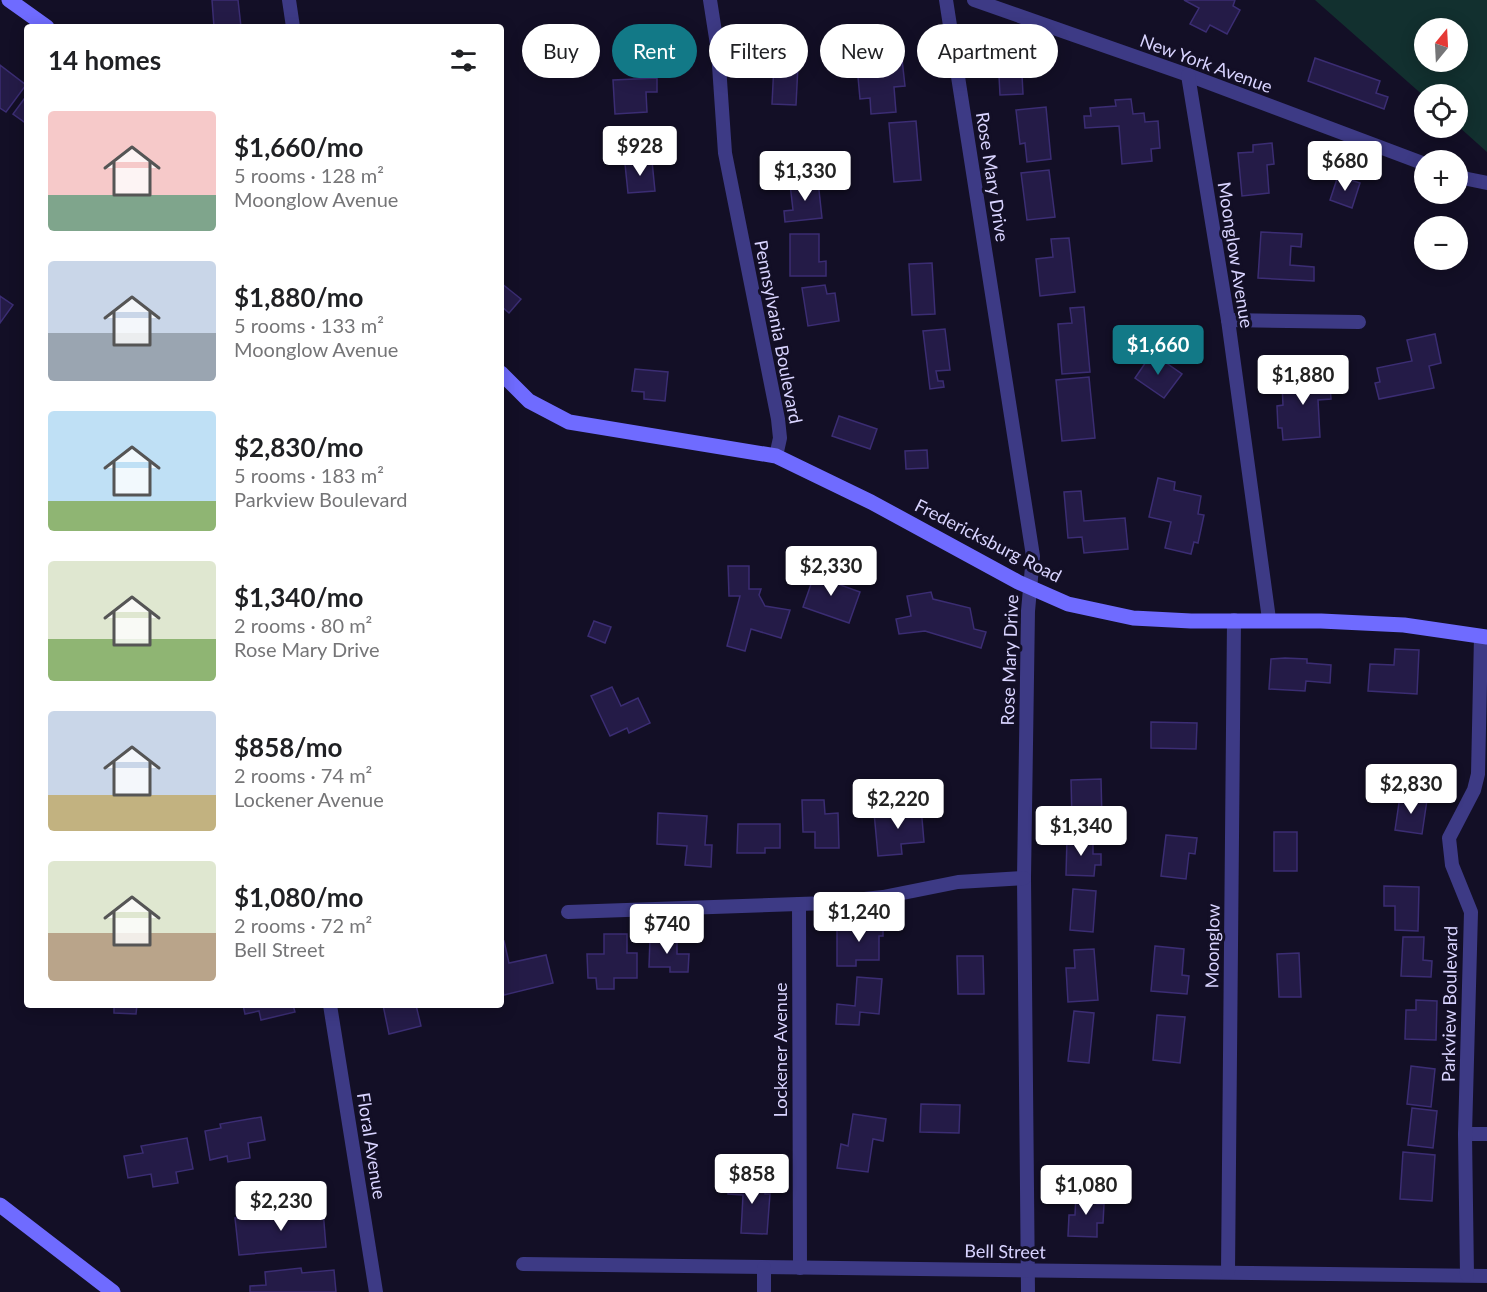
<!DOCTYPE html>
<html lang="en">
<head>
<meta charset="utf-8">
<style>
  body { margin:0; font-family:Lato,sans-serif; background:#f2f2f2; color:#202124; height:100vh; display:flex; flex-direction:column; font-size:22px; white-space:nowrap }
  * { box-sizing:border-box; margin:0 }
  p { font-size:20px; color:#757577 }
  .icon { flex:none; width:33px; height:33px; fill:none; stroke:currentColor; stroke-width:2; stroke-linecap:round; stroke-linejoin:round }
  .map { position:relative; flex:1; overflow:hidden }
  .details { position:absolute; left:24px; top:24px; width:480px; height:984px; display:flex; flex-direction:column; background:#fff; border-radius:6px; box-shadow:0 3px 15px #0003 }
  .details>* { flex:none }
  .hud { position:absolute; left:522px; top:24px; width:570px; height:54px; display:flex; gap:12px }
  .needle { width:39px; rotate:18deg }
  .controls { position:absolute; left:1414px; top:18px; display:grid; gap:12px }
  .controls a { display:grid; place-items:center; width:54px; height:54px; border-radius:50%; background:#fff; box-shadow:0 3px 15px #0003; font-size:30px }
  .price { position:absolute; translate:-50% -51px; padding:0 14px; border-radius:6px; background:#fff; color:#222; font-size:20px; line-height:39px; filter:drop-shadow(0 2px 3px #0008) }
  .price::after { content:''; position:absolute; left:50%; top:36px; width:18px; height:14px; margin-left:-9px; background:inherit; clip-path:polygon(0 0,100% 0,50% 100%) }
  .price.on { background:#127987; color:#fff }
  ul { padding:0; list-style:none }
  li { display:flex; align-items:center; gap:18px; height:150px; padding:0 24px }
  li span { display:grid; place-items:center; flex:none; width:168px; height:120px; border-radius:6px; color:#555 }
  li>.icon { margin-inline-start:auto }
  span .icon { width:72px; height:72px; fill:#fffc; stroke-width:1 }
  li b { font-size:26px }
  h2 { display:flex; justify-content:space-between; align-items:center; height:72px; padding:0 24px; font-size:26px }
  .chip { padding:0 21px; border-radius:27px; background:#fff; box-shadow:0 3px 15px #0003; font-size:21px; line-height:54px }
  .chip.on { background:#127987; color:#fff }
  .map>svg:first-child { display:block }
  .green { fill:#12302f; fill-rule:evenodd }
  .building { fill:#241b47; stroke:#3b2d73; stroke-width:1.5 }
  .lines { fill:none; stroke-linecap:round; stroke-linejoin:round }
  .street { stroke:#3d3a85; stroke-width:14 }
  .secondary { stroke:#6f6bff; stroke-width:15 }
  .labels { text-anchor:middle; stroke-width:6; stroke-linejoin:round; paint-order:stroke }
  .street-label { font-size:18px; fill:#d9d4ff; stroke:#130f26 }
</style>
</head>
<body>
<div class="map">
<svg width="1487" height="1292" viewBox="0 0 1487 1292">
  <rect width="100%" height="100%" fill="#130f26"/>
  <path class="green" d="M1315,0h172v152l-29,-26v-32h-33v3zM1425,28h33v34h-33z"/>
  <g class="building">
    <path d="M212,0h26l3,27h-27z"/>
    <path d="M1184,0h51l-2,6 7,4 -13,24 -17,-9 -4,7 -16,-8 9,-16z"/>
    <path d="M1020,37l3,57 -23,1 -3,-57z"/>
    <path d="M531,52l21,1v17l-22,-1z"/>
    <path d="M1315,58l65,23 -4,12 12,4 -4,12 -76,-28z"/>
    <path d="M902,59l3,27 -11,1 2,25 -25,2 -1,-16 -10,1 -2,-22 16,-2 -1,-13z"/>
    <path d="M774,64l24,1 -2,40 -24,-1z"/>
    <path d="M0,65l26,20 -20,27 -6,-4z"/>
    <path d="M657,78v14h-11l1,20 -32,2 -2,-34z"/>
    <path d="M27,95v29l-14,-10z"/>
    <path d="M1131,99l2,15 11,-1 1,9 13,-1 2,27 -9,1 1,12 -30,3 -3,-38 -34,2 -1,-12h7l-1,-8 26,-2 -1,-6z"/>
    <path d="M1046,107l5,52 -24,3 -2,-19 -5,1 -4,-34z"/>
    <path d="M916,121l5,59 -27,2 -5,-59z"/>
    <path d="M1272,143l2,21 -7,1 2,28 -27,3 -4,-43 15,-1v-7z"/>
    <path d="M652,161l3,30 -27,2 -3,-29z"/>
    <path d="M1049,170l6,47 -28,3 -6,-47z"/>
    <path d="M1338,176l22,7 -8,25 -22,-8z"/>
    <path d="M818,181l4,37 -37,4 -1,-11 9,-1 -3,-26z"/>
    <path d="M1261,232l41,2 -1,13 -10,-1 -1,19 24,2v14l-56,-3z"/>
    <path d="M790,234h29v28l7,-1v15h-36z"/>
    <path d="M1069,238l6,54 -35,4 -4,-37 17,-2 -2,-18z"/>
    <path d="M932,263l3,51 -23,1 -3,-51z"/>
    <path d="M501,283l20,16 -12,14 -8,-7z"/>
    <path d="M825,285l2,9 8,-1 4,28 -31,5 -6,-38z"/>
    <path d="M0,296l13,9 -13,18z"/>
    <path d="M1084,307l6,65 -28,2 -4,-50 14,-1 -2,-15z"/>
    <path d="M945,329l5,41 -14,1 2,10h5l1,6 -14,2 -7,-58z"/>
    <path d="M1435,334l6,29 -12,3 5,22 -55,11 -4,-16 5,-1 -3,-14 35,-7 -5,-21z"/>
    <path d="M1152,353l30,21 -18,24 -29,-20z"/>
    <path d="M635,369l33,3 -3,29 -21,-2v-7l-12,-1z"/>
    <path d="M1329,371l2,28 -13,1 2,37 -37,3 -1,-12h-4l-1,-22 6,-1 -1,-21 20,2 -1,-13z"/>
    <path d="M1089,377l6,61 -33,3 -6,-61z"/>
    <path d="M839,416l38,13 -7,20 -38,-13z"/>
    <path d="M927,450l1,18 -22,1 -1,-18z"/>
    <path d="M1158,478l17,4 -1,8 27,6 -3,18 6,1 -6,28 -4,-1 -3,12 -26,-6 6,-26 -22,-5z"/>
    <path d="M1081,491l3,30 41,-3 3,31 -44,4 -2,-16 -14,1 -4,-46z"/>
    <path d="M728,566h21v23h12l-2,6 6,11 25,4 -9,28 -30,-9 -6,22 -18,-5 13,-50h-11z"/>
    <path d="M817,567l21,7 -3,9 25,9 -11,31 -46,-16z"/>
    <path d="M931,592l2,7 37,9 4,21 12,3 -5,16 -56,-17 -26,3 -3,-15 15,-3 -4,-20z"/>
    <path d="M594,621l17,6 -6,16 -17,-7z"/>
    <path d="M1395,649l24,1 -2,44 -49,-3 2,-27 24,1z"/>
    <path d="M1285,658l22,1v4l24,2 -1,18 -24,-2 -1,10 -36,-2 2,-30z"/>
    <path d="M612,687l9,19 17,-8 12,25 -21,10 -2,-5 -17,8 -19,-40z"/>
    <path d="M1151,722l46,1 -1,26 -45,-1z"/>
    <path d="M1101,779l1,41h-30l-1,-40z"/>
    <path d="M1400,796l27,4 -5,34 -27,-4z"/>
    <path d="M802,800h22l1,14 13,-1 1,35h-24v-16h-12z"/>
    <path d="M921,807l3,35 -23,2 1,10 -24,2 -4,-44z"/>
    <path d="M658,813l49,3 -2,29h7l-1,22 -26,-2 2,-19 -30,-2z"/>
    <path d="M738,824h42v24h-15v5h-28z"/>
    <rect x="1274" y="832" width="23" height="39"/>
    <path d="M1166,835l31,3 -2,16 -6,-1 -3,26 -25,-3z"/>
    <path d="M1067,838l26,1v15h8v11h-6l-1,11 -28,-1z"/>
    <path d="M1384,886l35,1 -1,44 -23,-1v-24h-11z"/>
    <path d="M1073,889l23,2 -3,41 -23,-2z"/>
    <path d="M862,921h21v15h-4v24h-23v6h-19v-38l25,1z"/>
    <path d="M604,934h23v19h10v25h-23v11h-17l-1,-11h-8l-1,-24h17z"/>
    <path d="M1403,937h21l-1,23 9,1 -1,16 -30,-1z"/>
    <path d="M650,938l27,1v15h12l-1,18h-18v-5h-21z"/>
    <path d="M504,941l5,22 37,-8 7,28 -49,12 -3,-12v-41z"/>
    <path d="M1155,946l29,3 -2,26 7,1 -2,18 -36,-3z"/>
    <path d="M1094,949l4,51 -30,2 -2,-34h9l-1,-18z"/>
    <path d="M1299,953l2,44h-22l-2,-43z"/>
    <path d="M957,956h26l1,38h-26z"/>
    <path d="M857,977l25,2 -3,35 -19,-2 -1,13 -23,-1 1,-20 18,2z"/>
    <path d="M1416,1000l21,1 -1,39 -31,-1 1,-29h10z"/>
    <path d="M114,1005h23l-1,9 -22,-1z"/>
    <path d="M243,1005h50l2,7 -34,8 -2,-9 -14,3z"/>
    <path d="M383,1005h33l5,21 -32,8z"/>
    <path d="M1074,1011l20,2 -5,50 -21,-2z"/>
    <path d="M1157,1015l28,2 -5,46 -27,-3z"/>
    <path d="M1411,1066l24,3 -4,38 -24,-3z"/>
    <path d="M921,1104l39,1 -1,28 -39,-1z"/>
    <path d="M1412,1108l25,3 -4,37 -25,-3z"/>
    <path d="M853,1114l33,5 -3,22 -10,-2 -5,33 -31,-4 4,-24 7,2z"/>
    <path d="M261,1117l4,23 -17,3 2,15 -22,4 -1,-6 -17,4 -5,-29 16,-3 -1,-4z"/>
    <path d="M187,1138l6,31 -17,3 2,11 -25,4 -2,-13 -23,4 -4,-22 19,-3 -2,-7z"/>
    <path d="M1403,1152l32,3 -3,46 -32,-2z"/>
    <path d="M729,1180l37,2 -1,12h5l-3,40 -26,-1 2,-38 -15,-1z"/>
    <path d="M1076,1193l21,1v10h7l-1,19h-6v14l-29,-1 1,-21h6z"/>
    <path d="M323,1210l3,37 -87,8 -4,-37z"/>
    <path d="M301,1268l1,5 32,-3 2,22h-86v-6l16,-1 -1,-13z"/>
  </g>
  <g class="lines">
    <g class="street">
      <path d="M289,0l4,27"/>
      <path d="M710,0l8,51 7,102 53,266 2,19 -4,18"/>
      <path d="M946,0l87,556 -5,55 -4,267 4,414"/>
      <path d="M974,0l214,75 237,89"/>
      <path d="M1188,75l40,245 41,299"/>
      <path d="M1458,177l29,6"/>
      <path d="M1228,320l131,2"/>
      <path d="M799,904l1,364"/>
      <path d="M568,912l260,-9 55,-6 75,-15 66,-4"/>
      <path d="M330,1005l46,287"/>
      <path d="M1465,1134h22"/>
      <path d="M523,1264l964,12"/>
      <path d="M764,1268v24"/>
      <path d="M1228,1272l6,-652"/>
      <path d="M1467,1275l-2,-141 6,-222 -19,-47 -3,-27 25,-48 4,-16 3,-138"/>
    </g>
    <g class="secondary">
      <path d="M9,0l38,27"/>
      <path d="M501,373l28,28 40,21 207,34 95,46 147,80 50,22 65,14 58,3h130l83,4 83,12"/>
      <path d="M0,1205l113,87"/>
    </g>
  </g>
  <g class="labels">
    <g class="street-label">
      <text transform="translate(1206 64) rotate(20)" y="6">New York Avenue</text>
      <text transform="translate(992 177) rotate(81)" y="6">Rose Mary Drive</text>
      <text transform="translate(1235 255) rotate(81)" y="6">Moonglow Avenue</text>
      <text transform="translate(778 332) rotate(79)" y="6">Pennsylvania Boulevard</text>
      <text transform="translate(988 541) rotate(27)" y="6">Fredericksburg Road</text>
      <text transform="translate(1010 660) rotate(-88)" y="6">Rose Mary Drive</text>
      <text transform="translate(1213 946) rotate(-89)" y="6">Moonglow</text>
      <text transform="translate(1450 1004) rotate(-89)" y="6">Parkview Boulevard</text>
      <text transform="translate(781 1050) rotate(-90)" y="6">Lockener Avenue</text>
      <text transform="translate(371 1146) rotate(81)" y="6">Floral Avenue</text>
      <text transform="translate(1005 1252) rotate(1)" y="6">Bell Street</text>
    </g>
  </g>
</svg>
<div class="controls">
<a><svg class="needle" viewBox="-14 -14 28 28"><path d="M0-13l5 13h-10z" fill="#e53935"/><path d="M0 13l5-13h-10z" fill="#757577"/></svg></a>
<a><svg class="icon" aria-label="locate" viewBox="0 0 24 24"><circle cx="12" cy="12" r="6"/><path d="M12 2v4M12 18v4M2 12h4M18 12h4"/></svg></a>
<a>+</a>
<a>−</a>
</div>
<b class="price" style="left:640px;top:177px">$928</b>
<b class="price" style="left:1345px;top:192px">$680</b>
<b class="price" style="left:805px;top:202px">$1,330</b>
<b class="price on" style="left:1158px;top:376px">$1,660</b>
<b class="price" style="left:1303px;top:406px">$1,880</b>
<b class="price" style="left:831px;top:597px">$2,330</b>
<b class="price" style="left:1411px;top:815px">$2,830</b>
<b class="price" style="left:898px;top:830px">$2,220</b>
<b class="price" style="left:1081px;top:857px">$1,340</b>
<b class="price" style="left:859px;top:943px">$1,240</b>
<b class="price" style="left:667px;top:955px">$740</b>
<b class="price" style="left:752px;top:1205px">$858</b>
<b class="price" style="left:1086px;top:1216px">$1,080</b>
<b class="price" style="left:281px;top:1232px">$2,230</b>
<div class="hud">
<a class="chip">Buy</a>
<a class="chip on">Rent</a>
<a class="chip">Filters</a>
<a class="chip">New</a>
<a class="chip">Apartment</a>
</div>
<section class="details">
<h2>14 homes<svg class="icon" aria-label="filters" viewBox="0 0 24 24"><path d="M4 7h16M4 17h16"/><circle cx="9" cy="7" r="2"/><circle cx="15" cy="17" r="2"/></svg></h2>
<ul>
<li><span style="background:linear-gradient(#f6c9c9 70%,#7fa58c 0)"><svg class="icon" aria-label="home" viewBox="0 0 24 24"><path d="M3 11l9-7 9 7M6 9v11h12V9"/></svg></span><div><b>$1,660/mo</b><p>5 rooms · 128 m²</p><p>Moonglow Avenue</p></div></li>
<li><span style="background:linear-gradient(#c9d6e8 60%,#9aa5b1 0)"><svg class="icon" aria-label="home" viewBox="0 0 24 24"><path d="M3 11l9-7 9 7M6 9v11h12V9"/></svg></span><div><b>$1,880/mo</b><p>5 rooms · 133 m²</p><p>Moonglow Avenue</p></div></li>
<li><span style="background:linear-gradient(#bfe0f5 75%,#8fb573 0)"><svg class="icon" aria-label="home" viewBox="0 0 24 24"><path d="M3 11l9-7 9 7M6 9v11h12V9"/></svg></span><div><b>$2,830/mo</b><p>5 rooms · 183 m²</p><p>Parkview Boulevard</p></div></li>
<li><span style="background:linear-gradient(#dfe7d0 65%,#8fb573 0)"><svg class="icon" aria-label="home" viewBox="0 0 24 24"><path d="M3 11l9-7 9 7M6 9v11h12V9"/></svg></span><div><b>$1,340/mo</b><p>2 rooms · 80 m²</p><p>Rose Mary Drive</p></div></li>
<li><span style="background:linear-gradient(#c9d6e8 70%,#c2b280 0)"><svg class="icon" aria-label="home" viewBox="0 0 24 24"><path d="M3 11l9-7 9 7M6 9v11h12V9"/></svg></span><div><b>$858/mo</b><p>2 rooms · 74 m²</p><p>Lockener Avenue</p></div></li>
<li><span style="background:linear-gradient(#dfe7d0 60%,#b9a48a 0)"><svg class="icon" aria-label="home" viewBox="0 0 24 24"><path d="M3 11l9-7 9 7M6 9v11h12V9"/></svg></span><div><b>$1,080/mo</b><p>2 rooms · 72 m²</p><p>Bell Street</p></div></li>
</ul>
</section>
</div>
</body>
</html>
